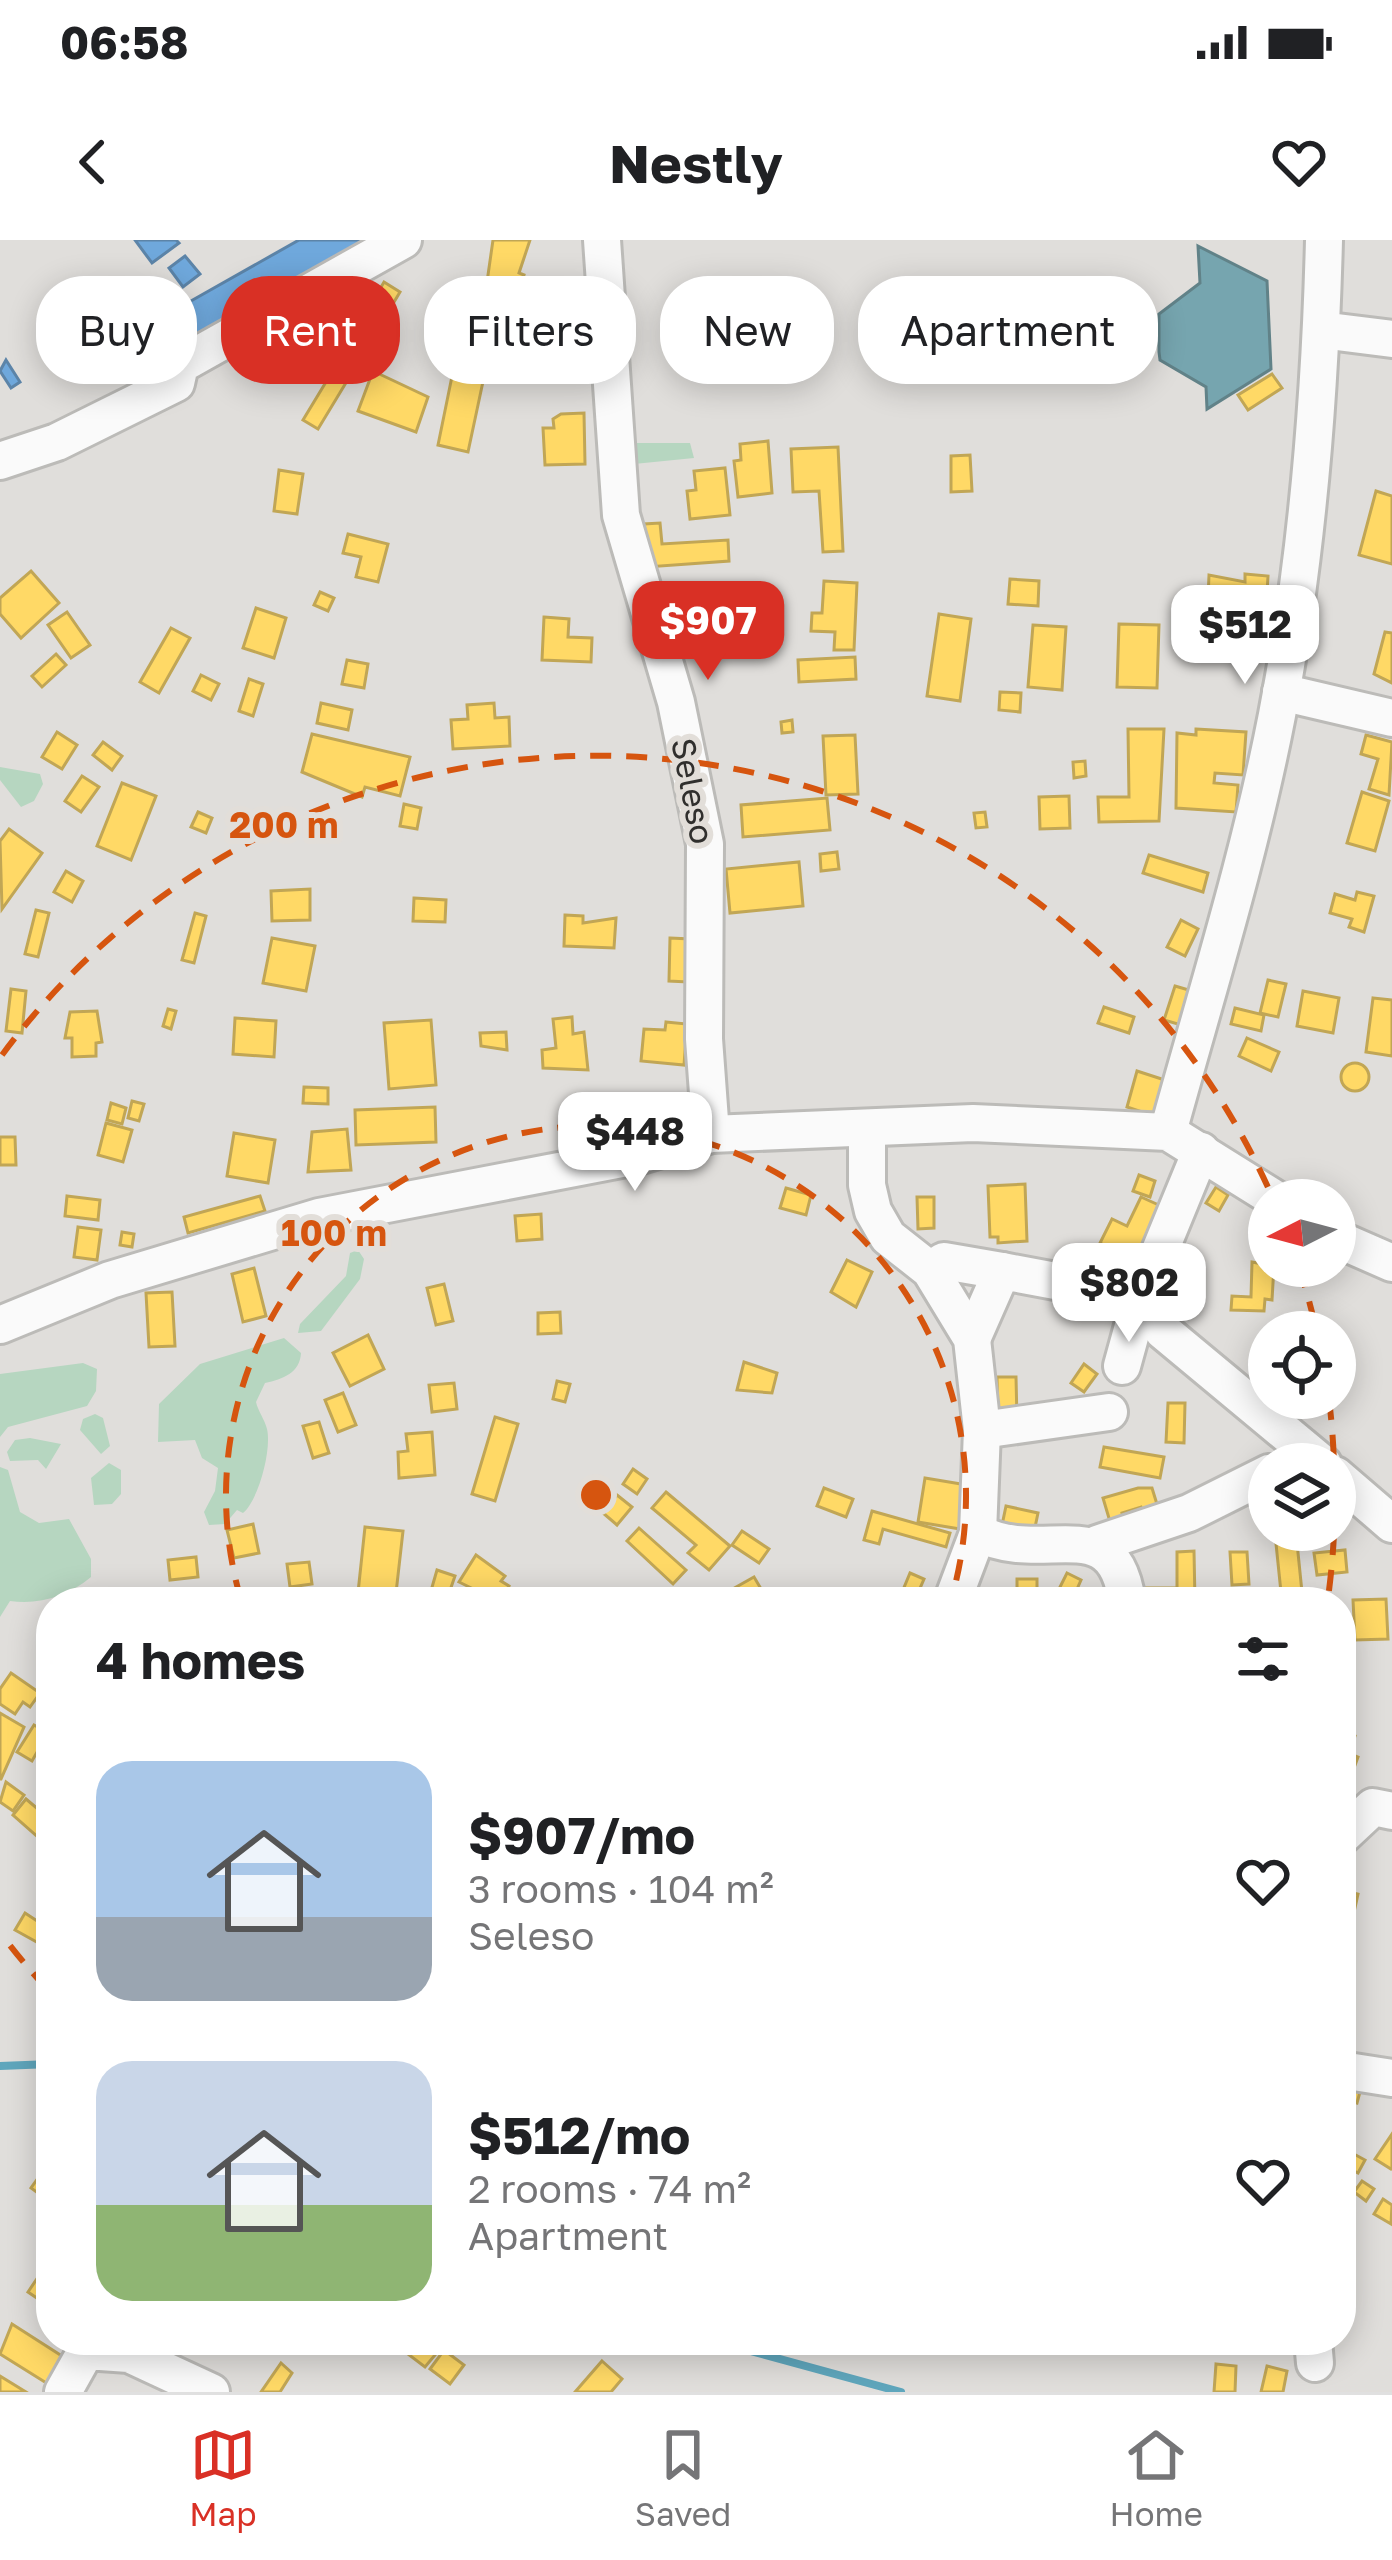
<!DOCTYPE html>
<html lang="en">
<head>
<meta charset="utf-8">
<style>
  body { margin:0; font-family:"Golos Text",sans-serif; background:#f6f6f6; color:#202124; height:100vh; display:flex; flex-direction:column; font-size:45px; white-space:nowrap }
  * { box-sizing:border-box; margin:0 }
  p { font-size:39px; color:#757577 }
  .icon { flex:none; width:66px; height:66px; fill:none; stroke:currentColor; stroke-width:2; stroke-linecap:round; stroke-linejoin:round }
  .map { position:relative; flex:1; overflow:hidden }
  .side { position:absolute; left:36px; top:1347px; width:1320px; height:768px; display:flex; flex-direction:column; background:#fff; border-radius:48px; box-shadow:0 6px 30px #0003 }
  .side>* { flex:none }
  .top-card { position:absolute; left:36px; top:36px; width:1320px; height:108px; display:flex; gap:24px }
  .needle { width:78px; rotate:264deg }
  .fabs { position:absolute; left:1248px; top:939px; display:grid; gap:24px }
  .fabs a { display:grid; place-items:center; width:108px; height:108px; border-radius:50%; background:#fff; box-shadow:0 6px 30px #0003; font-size:60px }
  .price { position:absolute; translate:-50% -102px; padding:0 27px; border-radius:24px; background:#fff; color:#222; font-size:39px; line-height:78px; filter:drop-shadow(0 3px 6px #0008) }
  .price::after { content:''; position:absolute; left:50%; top:72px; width:36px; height:27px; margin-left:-18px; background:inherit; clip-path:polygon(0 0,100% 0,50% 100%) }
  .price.selected { background:#d93025; color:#fff }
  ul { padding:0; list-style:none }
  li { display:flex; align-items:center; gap:36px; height:300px; padding:0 60px }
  li span { display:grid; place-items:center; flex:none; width:336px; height:240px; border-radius:36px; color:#555 }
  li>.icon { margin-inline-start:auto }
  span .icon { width:144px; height:144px; fill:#fffc; stroke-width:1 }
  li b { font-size:51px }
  h2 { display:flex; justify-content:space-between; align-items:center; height:144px; padding:0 60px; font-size:51px }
  .tag { padding:0 42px; border-radius:48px; background:#fff; box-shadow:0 6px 30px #0003; font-size:42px; line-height:108px }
  .tag.selected { background:#d93025; color:#fff }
  .status { display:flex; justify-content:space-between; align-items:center; height:84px; padding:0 60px; background:#fff; direction:ltr }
  .status svg { height:33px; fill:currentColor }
  header { display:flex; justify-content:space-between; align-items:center; height:156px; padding:0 60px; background:#fff; font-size:54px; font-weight:700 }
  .tabs { display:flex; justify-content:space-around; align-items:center; height:168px; border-top:3px solid #e0e0e0; background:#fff; font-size:33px; color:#757577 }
  .tabs a { display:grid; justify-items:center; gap:6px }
  .tabs .selected { color:#d93025 }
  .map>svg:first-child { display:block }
  .green { fill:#b6d6c0 }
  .homes { fill:#ffd966; stroke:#c1a655; stroke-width:3 }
  .schools { fill:#6fa8dc; stroke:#5c84a8; stroke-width:3 }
  .public { fill:#76a5af; stroke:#618288; stroke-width:3 }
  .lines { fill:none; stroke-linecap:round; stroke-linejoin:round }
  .stream { stroke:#5fa6bc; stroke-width:8 }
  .minor-casing { stroke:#bcbbb8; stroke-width:42 }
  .minor { stroke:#fafafa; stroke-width:36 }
  .ring { fill:none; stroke:#d6550f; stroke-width:6; stroke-dasharray:21 15 }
  .labels { text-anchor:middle; stroke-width:12; stroke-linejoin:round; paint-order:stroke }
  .street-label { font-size:33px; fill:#302f2d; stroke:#e2ded9 }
  .centre { fill:#d6550f; stroke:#e2ded9; stroke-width:6 }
  .ring-label { font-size:36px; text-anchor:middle; font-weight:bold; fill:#d6550f; stroke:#e2ded9; stroke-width:12; stroke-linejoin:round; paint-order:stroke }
</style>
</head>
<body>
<div class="status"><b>06:58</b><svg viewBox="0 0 49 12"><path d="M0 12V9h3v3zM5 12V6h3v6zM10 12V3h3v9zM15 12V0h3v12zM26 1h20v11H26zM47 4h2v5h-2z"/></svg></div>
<header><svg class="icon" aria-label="back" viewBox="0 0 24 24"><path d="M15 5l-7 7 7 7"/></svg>Nestly<svg class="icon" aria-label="heart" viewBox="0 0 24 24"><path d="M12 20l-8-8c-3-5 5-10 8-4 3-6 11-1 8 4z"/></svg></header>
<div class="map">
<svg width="1392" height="2152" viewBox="0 0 1392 2152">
  <rect width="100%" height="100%" fill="#e0dedb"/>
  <g class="green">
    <path d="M633,203h57l4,15 -60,6z"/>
    <path d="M0,527l40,7 3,10 -9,17 -13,6 -21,-27z"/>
    <path d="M358,1010l6,9 -4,20 -39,52 -23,2 2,-9 46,-48 4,-23z"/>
    <path d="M284,1098l17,15c-1,20 -18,26 -36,30l-9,19c2,9 9,18 11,27 5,21 -9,72 -24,84l-6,-3 -12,14 -16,1 -5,-13 11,-21 3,-23 -16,-10 -7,-18 -37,2 1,-38 41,-40z"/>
    <path d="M83,1123l14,6 -1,22 -9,15 -79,21 -8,10v-63z"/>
    <path d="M95,1174l8,4 7,28 -9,8 -21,-24 3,-11z"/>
    <path d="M30,1198l31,6 -15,25 -8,-9 -28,1 -3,-9 8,-12z"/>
    <path d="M109,1223l12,7v24l-9,10 -18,1 -3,-27z"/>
    <path d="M0,1227l8,3 12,42 19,11 30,-4 22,40v18c-23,19 -51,28 -81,24l-10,16z"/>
  </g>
  <g class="homes">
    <path d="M493,0h37l-11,33 5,2 -5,16 -8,-3 -6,15 -20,-7z"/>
    <path d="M384,42l16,10 -31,52 -16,-9z"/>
    <path d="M483,67l15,4 -30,141 -30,-7 21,-103 16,3z"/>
    <path d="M352,99l15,9 -49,81 -15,-9z"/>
    <path d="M373,131l55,26 -12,35 -58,-21z"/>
    <path d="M1272,134l10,14 -34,22 -10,-15z"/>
    <path d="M584,173l1,51 -40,1 -2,-37h11l-1,-9 8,-5z"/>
    <path d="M768,201l4,52 -34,4 -4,-36 7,-1 -1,-16z"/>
    <path d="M838,207l5,104 -20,1 -4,-61 -26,1 -2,-43z"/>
    <path d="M970,215l2,36 -21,1v-36z"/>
    <path d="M725,228l5,47 -40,4 -3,-28 9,-1 -2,-19z"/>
    <path d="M279,230l24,4 -6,40 -23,-3z"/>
    <path d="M1376,251l16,5v68l-33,-9z"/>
    <path d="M660,283l2,21 66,-4 1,21 -82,6 -3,-43z"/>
    <path d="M348,294l40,10 -10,38 -22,-5 5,-20 -18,-4z"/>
    <path d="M31,331l28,32 -38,35 -21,-24v-16z"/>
    <path d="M1245,334l23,2 -3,51 -58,-4 2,-48 36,7z"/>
    <path d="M1010,339l29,2 -1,25 -30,-2z"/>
    <path d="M824,341l33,2 -3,67h-20l1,-18 -24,-1 1,-18h10z"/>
    <path d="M320,352l14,6 -6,13 -14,-6z"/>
    <path d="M779,360l2,17 -8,1 -2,-17z"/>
    <path d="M256,368l30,10 -12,40 -31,-10z"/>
    <path d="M67,372l23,33 -19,13 -23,-33z"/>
    <path d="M939,374l32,5 -11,82 -33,-5z"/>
    <path d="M544,377l25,2 -1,18 24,1 -1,24 -49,-2z"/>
    <path d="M1119,384l40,1 -2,63 -40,-1z"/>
    <path d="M1033,385l33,2 -4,63 -34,-3z"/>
    <path d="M171,388l19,10 -31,55 -19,-11z"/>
    <path d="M1385,392l7,1v50l-18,-9z"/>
    <path d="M56,414l10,11 -24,22 -10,-11z"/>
    <path d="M855,417l1,22 -57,3 -1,-22z"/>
    <path d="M347,420l21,4 -4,24 -22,-4z"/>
    <path d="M201,435l18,9 -8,16 -18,-9z"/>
    <path d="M249,439l14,5 -10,32 -14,-5z"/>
    <path d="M1000,452l21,1 -1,19 -21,-2z"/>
    <path d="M321,463l31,7 -4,20 -31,-7z"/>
    <path d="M494,463l1,15 14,-1 1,29 -57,3 -2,-29 17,-1 -1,-14z"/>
    <path d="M792,480l1,12 -11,1 -1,-11z"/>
    <path d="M1128,489h36l-5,92 -60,1 -1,-25h31z"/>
    <path d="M1196,489l50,3 -3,43 -28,-2 -1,10 24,2 -2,27 -60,-4 1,-75 19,2z"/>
    <path d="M57,492l20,13 -15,24 -20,-12z"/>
    <path d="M312,494l98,23 -10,39 -35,-9 -3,10 -60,-25z"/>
    <path d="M855,495l3,59 -32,1 -3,-59z"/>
    <path d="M1366,495l26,7 -3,53 -20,-6 9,-30 -17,-5z"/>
    <path d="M103,502l19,14 -10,14 -19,-15z"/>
    <path d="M1085,521l1,15 -12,2 -1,-16z"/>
    <path d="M82,536l17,11 -18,25 -16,-11z"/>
    <path d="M122,543l34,13 -25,64 -34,-14z"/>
    <path d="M1362,552l27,9 -14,50 -28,-8z"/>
    <path d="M1069,556l1,32 -30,1 -1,-32z"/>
    <path d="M827,558l3,32 -87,7 -2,-32z"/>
    <path d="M404,564l17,4 -4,21 -17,-3z"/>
    <path d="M198,572l14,6 -6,15 -15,-6z"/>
    <path d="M985,572l2,15 -11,1 -2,-15z"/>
    <path d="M9,589l33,24 -40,56 -2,-68z"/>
    <path d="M837,612l2,17 -18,2 -1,-17z"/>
    <path d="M1149,615l59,18 -5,19 -60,-19z"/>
    <path d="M799,622l4,44 -73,7 -4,-44z"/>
    <path d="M66,631l17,10 -11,21 -18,-10z"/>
    <path d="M310,649v31l-38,1 -1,-30z"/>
    <path d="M1357,652l17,4 -10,36 -15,-5 3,-8 -22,-6 5,-19 20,6z"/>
    <path d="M414,658l32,2 -1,22 -32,-1z"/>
    <path d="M36,670l13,3 -11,44 -13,-3z"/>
    <path d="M195,673l11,3 -12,47 -12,-3z"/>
    <path d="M565,675l18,1v7l33,-5 -2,30 -50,-2z"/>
    <path d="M1181,680l17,9 -13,27 -18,-9z"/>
    <path d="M272,698l43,8 -9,45 -43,-8z"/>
    <path d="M670,698l20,1 -2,43 -19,-1z"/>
    <path d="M1268,740l18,4 -8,33 -18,-4z"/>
    <path d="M1175,746l24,7 -11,34 -24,-7z"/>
    <path d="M11,749l15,2 -4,42 -16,-2z"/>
    <path d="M1303,751l36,7 -6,35 -36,-7z"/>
    <path d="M1373,758l19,2v56l-26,-4z"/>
    <path d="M1104,767l30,10 -5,16 -31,-10z"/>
    <path d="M1235,768l29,7 -3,16 -30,-7z"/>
    <path d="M168,769l8,2 -5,18 -8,-3z"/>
    <path d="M97,771l5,31 -6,1v13l-24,1v-19h-7l5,-26z"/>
    <path d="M572,777l1,17 11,-2 4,38 -45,-2 -1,-18 14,-2 -3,-29z"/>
    <path d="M235,778l41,3 -2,36 -41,-3z"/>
    <path d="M431,780l5,65 -47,4 -5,-66z"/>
    <path d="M666,782l21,2 -3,41 -43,-4 3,-32 21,1z"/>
    <path d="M506,792l1,18 -26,-4 -1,-13z"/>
    <path d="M1247,798l32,14 -8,19 -32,-15z"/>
    <circle cx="1355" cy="837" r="14"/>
    <path d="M1137,831l34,11 -11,36 -33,-11z"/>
    <path d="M304,847l24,1v16l-25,-1z"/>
    <path d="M666,857l5,33 -58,10 -5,-34z"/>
    <path d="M132,861l12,3 -5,17 -11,-3z"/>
    <path d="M111,863l15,5 -4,16 -15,-4z"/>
    <path d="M435,867l1,35 -80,3 -1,-35z"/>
    <path d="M106,883l26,7 -9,32 -25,-7z"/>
    <path d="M347,889l4,41 -43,2 4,-40z"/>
    <path d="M234,893l41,7 -7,43 -41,-7z"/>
    <path d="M0,897h15l1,28h-16z"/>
    <path d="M1139,935l16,6 -5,16 -17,-6z"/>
    <path d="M1025,944l2,57 -29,2v-6h-8l-2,-51z"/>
    <path d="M1216,947l12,8 -9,16 -13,-8z"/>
    <path d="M786,948l25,7 -5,20 -26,-7z"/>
    <path d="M67,956l33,4 -2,20 -33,-4z"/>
    <path d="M260,956l5,15 -77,22 -4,-16z"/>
    <path d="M917,957h17v31l-16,1z"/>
    <path d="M1141,957l22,10 -25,55 -38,-19 12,-24 15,7z"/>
    <path d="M541,974l1,25 -25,2 -2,-25z"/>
    <path d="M78,987l23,3 -4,30 -23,-3z"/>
    <path d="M122,992l12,2 -2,13 -12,-2z"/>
    <path d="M847,1020l25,12 -16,35 -25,-15z"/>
    <path d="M1252,1022l22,4 -2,34 -7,-1 -1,12 -33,-1 1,-14 19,1z"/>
    <path d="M254,1028l12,48 -23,6 -11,-48z"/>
    <path d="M444,1044l9,37 -17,4 -9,-37z"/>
    <path d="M172,1052l3,54 -26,1 -3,-54z"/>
    <path d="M560,1072l1,21 -23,1v-21z"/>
    <path d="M368,1095l16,34 -34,17 -17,-33z"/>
    <path d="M744,1122l33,11 -5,20 -35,-3z"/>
    <path d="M1084,1124l13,10 -13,18 -13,-9z"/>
    <path d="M997,1137h19l1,43h-19z"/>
    <path d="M557,1141l13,3 -5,18 -12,-3z"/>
    <path d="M454,1143l3,26 -25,3 -3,-27z"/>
    <path d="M343,1153l13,32 -18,7 -13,-32z"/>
    <path d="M1168,1163h17l-1,40 -18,-1z"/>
    <path d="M495,1177l23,7 -23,77 -23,-7z"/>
    <path d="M319,1182l10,31 -16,5 -10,-32z"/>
    <path d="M432,1192l3,43 -36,3 -1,-26 10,-1 -2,-17z"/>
    <path d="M1104,1207l60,10 -4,21 -60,-11z"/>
    <path d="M633,1229l14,10 -10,15 -14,-10z"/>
    <path d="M925,1238l42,7 -7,44 -42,-7z"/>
    <path d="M824,1248l29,11 -7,18 -29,-11z"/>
    <path d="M1138,1248h14l8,26 -15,4 -4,-11 -19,6 2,8 -13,4 -8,-27z"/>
    <path d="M666,1252l64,54 -21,24 -21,-17 8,-8 -44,-37z"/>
    <path d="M617,1255l15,12 -15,18 -14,-12z"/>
    <path d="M1006,1266l32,7 -5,24 -32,-7z"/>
    <path d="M872,1271l78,22 -4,14 -63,-18 -4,15 -15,-4z"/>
    <path d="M253,1284l6,29 -25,5 -7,-28z"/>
    <path d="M365,1287l38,4 -8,71h-38z"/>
    <path d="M639,1288l47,42 -13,14 -46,-43z"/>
    <path d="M742,1291l27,18 -10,14 -27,-18z"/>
    <path d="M1296,1293l7,69h-21l-7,-68z"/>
    <path d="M1345,1310l2,22 -30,3 -3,-22z"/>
    <path d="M1194,1311l1,51h-55v-14h37v-36z"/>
    <path d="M1230,1312h17l2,32 -17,1z"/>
    <path d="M476,1315l29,21 -4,5 8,5 -9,16 -41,-20z"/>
    <path d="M196,1317l2,20 -28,3 -2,-20z"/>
    <path d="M309,1322l3,22 -22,3 -3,-23z"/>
    <path d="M437,1330l18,6 -9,26 -18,-1z"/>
    <path d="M910,1333l14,6 -6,14 14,9h-34z"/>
    <path d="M1067,1333l14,7 -7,16 -15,-7z"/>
    <path d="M754,1337l13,22 -32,3 -6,-11z"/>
    <rect x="1017" y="1339" width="20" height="21"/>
    <path d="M1386,1359l2,40 -33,1 -2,-40z"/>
    <path d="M11,1433l29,20 -10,14 -7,-5 -8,12 -15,-10v-15z"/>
    <path d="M0,1473l24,14 -23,52h-1z"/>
    <path d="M34,1485l14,8 -16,28 -15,-9z"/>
    <path d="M1341,1491l14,5 -5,16 -9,-3z"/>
    <path d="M1341,1510l17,7 -11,30 -6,-2z"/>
    <path d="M6,1542l18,13 -11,16 -13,-9z"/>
    <path d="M26,1559l25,21 -12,18 -26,-23z"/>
    <path d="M1341,1650l17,4 -11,50 -6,-2z"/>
    <path d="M25,1673l26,17v20l-36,-20z"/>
    <path d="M1341,1846l19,6 -3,11 -16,-5z"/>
    <path d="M1341,1868l13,6 -7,17 -6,-3z"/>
    <path d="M1392,1894v34l-1,1 -16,-10z"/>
    <path d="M1341,1907l24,13 -7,13 -17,-9z"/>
    <path d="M51,1920v23l-9,13 -11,-8z"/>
    <path d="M1362,1941l12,8 -8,12 -12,-9z"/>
    <path d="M1383,1959l9,6 -1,19 -17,-10z"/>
    <path d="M51,2018v41l-4,6 -19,-13z"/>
    <path d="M12,2084l53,34 -17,26 -48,-30z"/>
    <path d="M138,2100h41l3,2 -13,19z"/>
    <path d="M406,2100h22l12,9 -15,18 -25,-19z"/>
    <path d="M444,2110l20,15 -14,19 -20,-15z"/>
    <path d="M602,2121l20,18 -11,13h-36z"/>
    <path d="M281,2123l11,10 -12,19h-19z"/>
    <path d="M1216,2124l20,2 -1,26h-21z"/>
    <path d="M1267,2126l20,5 -4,21h-22z"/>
    <path d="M0,2136l26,16h-26z"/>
  </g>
  <g class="schools">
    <path d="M135,0h41l3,3 -27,20z"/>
    <path d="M299,0h65l-167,94 -15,-28z"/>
    <path d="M185,16l15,18 -17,13 -14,-19z"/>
    <path d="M6,120l14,22 -9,6 -11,-17z"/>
  </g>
  <path class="public" d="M1198,6l69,35 4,88 -64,40 -1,-22 -46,-27 -1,-8v-38l41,-31z"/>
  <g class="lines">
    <g class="stream">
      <path d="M0,1826l51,-2"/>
      <path d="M710,2100l191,52"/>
    </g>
    <defs>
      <g id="minor">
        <path d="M602,0l19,275 55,187 29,142 -1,195 7,95"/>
        <path d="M1321,90l71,9"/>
        <path d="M0,221l57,-19 119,-59 4,-18 223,-125"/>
        <path d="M1281,452l111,26"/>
        <path d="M867,891v54l6,26 15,26 42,33 42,69 10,91 -4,103 -26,69"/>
        <path d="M1168,892c38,-138 82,-277 109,-417 30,-155 43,-318 47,-475"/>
        <path d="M1201,911l-60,146 22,34 160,133"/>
        <path d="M1335,998l57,25"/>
        <path d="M930,1030l14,-9 58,10"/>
        <path d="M0,1085l110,-45 209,-63 318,-61 74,-22 262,-11 195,9 109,68"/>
        <path d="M972,1099l30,-68 139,26 -19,69"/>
        <path d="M982,1190l127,-18"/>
        <path d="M1335,1235l57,49"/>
        <path d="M978,1293c66,34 136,-27 149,69"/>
        <path d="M1097,1304l92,-31 80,-40"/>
        <path d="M1341,1597l32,-30 19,4"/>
        <path d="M1341,1830l51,8"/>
        <path d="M1313,2100l2,23"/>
        <path d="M63,2152l23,-41 43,3 82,38"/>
      </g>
    </defs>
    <use href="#minor" class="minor-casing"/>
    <use href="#minor" class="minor"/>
  </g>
  <g class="ring">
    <path d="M241 1360A370 370 0 1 1 951 1360"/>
    <path d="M1334 1294A739 739 0 0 1 1328 1358M47 1749A739 739 0 0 1 2 1695M2 815A739 739 0 0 1 1271 954M1299 1027A739 739 0 0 1 1316 1089M1329 1159A739 739 0 0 1 1334 1223"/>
  </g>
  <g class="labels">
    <g class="street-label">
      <text transform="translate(693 551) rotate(79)" y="12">Seleso</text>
    </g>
  </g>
  <circle cx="596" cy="1255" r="18" class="centre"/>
  <g class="ring-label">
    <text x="284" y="598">200 m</text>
    <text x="334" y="1006">100 m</text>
  </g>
</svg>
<div class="fabs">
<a><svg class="needle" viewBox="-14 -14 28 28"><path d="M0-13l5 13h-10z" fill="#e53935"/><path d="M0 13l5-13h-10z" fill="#757577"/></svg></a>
<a><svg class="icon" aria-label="locate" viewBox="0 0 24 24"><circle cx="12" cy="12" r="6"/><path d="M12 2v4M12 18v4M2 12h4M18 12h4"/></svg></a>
<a><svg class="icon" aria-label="layers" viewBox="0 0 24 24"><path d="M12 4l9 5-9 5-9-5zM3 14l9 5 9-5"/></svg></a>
</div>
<b class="price selected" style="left:708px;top:443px">$907</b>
<b class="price" style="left:1245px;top:447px">$512</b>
<b class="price" style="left:635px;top:954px">$448</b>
<b class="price" style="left:1129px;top:1105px">$802</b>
<div class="top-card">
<a class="tag">Buy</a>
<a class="tag selected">Rent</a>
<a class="tag">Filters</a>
<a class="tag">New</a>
<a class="tag">Apartment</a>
</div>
<section class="side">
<h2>4 homes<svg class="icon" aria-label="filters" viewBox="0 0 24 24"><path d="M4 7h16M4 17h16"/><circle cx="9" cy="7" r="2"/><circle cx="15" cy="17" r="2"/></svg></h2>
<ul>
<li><span style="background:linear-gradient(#a9c7e8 65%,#9aa5b1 0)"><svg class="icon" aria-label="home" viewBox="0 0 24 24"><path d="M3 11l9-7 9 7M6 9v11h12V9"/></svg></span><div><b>$907/mo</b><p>3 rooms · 104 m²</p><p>Seleso</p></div><svg class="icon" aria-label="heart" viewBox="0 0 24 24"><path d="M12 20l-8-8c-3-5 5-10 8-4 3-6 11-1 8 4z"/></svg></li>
<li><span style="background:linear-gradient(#c9d6e8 60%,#8fb573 0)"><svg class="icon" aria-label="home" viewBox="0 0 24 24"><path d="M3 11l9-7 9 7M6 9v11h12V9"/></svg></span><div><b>$512/mo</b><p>2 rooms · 74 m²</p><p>Apartment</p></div><svg class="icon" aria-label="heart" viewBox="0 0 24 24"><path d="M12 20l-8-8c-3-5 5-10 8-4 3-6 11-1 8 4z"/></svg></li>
</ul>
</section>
</div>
<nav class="tabs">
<a class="selected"><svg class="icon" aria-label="map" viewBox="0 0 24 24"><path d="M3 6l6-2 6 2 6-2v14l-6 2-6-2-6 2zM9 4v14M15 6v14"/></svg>Map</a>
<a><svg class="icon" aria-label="saved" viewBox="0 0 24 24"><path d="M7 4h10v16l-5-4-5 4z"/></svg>Saved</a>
<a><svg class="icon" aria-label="home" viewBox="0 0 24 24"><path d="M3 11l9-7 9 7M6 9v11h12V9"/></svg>Home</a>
</nav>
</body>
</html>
